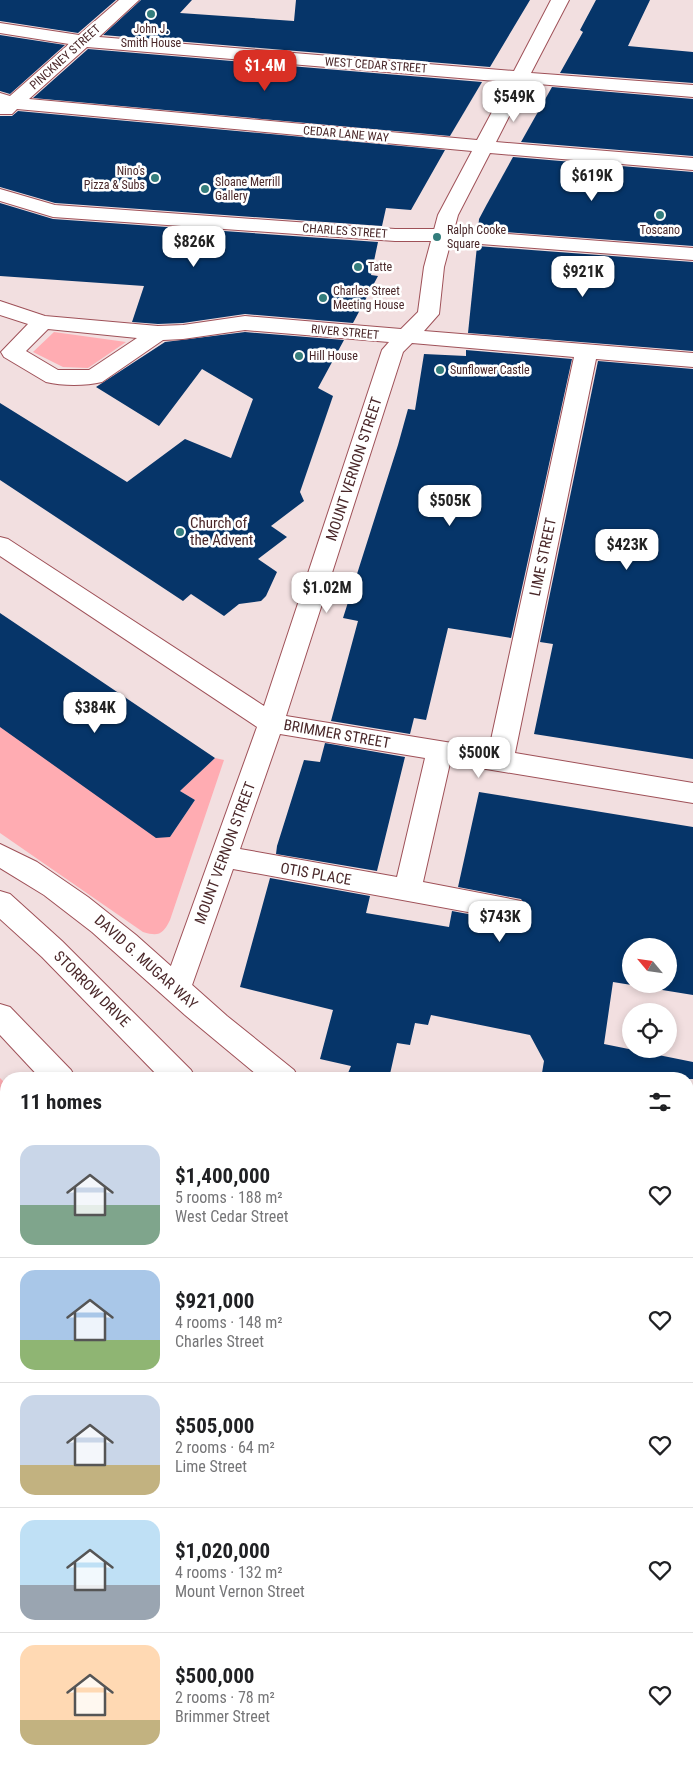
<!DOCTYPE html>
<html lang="en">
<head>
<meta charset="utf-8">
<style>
  body { margin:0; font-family:"Roboto Condensed",sans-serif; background:#f6f6f6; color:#202124; height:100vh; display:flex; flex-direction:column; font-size:19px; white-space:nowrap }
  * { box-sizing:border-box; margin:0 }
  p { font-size:16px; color:#757577 }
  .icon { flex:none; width:28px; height:28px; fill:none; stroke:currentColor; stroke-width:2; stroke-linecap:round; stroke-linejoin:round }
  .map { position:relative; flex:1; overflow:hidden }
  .sheet { position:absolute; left:0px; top:1072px; width:694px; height:696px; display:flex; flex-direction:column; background:#fff; border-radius:20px 20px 0 0; box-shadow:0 2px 8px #0003 }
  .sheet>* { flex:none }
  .needle { width:32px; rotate:299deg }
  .buttons { position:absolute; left:622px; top:938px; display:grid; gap:10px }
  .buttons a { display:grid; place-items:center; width:55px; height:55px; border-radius:50%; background:#fff; box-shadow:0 2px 8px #0003; font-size:25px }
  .price { position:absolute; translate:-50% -42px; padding:0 11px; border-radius:10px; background:#fff; color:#222; font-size:16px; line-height:32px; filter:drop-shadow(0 1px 2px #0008) }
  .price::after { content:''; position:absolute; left:50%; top:30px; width:15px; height:11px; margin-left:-8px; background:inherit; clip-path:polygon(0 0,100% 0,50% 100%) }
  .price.active { background:#d93025; color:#fff }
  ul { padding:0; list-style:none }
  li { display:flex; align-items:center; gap:15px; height:125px; padding:0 20px }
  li+li { border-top:1px solid #e0e0e0 }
  li span { display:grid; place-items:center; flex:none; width:140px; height:100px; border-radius:15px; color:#555 }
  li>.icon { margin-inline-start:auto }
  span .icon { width:60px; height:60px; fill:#fffc; stroke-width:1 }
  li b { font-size:21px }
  h2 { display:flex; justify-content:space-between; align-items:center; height:60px; padding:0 20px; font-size:21px }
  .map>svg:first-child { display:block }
  .green { fill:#ffacb2 }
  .building { fill:#063569; fill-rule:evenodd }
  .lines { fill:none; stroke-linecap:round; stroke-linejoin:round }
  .minor-casing { stroke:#9f5158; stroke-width:2 }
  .major-casing { stroke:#9f5158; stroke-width:2 }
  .highway-casing { stroke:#9f5158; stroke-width:2 }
  .minor { fill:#fff; fill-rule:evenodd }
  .major { fill:#fff; fill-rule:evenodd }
  .highway { fill:#fff; fill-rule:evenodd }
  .poi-dot { fill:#337d7c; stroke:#fff; stroke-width:2 }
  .labels { text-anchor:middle; stroke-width:5; stroke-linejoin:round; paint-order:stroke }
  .far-poi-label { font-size:12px; fill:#4a282a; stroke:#fff; text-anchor:start }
  .far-street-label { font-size:12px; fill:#4a282a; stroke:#fff }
  .street-label { font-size:15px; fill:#4a282a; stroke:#fff }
  .poi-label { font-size:15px; fill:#4a282a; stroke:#fff; text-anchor:start }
</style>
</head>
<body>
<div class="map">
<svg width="693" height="1768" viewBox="0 0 693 1768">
  <rect width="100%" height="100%" fill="#f2dfe0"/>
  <g class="green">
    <path d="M54,332l72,10 -38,26 -25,-1 -30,-15z"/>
    <path d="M0,726l170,111 25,-37 -15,-9 35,-33 9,2 -54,160c-7,14 -11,17 -27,12l-143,-99z"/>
    <path d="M0,1078l6,6v678h591l3,6h-600z"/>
    <path d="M688,1503l5,5v47l-5,-8z"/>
  </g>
  <g class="building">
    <path d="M0,0h116l-38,33 -78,-12z"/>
    <path d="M141,0h51l-12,13 114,8 2,-21h234l-40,67 -387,-32z"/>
    <path d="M596,0h54l-22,46 65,6v31l-133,-10 23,-41 -3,-2z"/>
    <path d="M0,35l65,10 -55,49 -10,-3z"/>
    <path d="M88,49l394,33 -32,54 -417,-38z"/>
    <path d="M552,87l141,12v57l-172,-14z"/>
    <path d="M18,111l427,39 -34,60 -25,-2 -4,18 -327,-23 -55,-16v-71h12z"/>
    <path d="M513,157l180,15v74l-215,-16 1,-11 8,-15z"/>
    <path d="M0,203l53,16 325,23 -7,33 7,1 -25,47 -108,-9 -62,9 -25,1 -26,-2 12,-36 -144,-10z"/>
    <path d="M477,246l216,16v89l-225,-18z"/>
    <path d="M245,332l99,8 -26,48 15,8 -33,96 4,9 -33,25 16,11 -29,22 19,13 -11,24 -5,5 -22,3 -15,12 -33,-22 -8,7 -183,-121v-77l127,79 58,-43 46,19 22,-59 -51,-30 -43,57 -63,-39 69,-45z"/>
    <path d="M466,350l106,9 -61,279 -63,-10 -22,92 -12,-2 -4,16 -79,-13 27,-100 -15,-3 55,-173 10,-36 7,1 9,-56 42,2z"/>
    <path d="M598,361l95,8v390l-159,-25 19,-90 -13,-2z"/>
    <path d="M0,613l215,145 -35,33 15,9 -25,37 -14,1 -156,-111z"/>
    <path d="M325,743l80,14 -28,114 -101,-17 1,-8 27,-86 16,2z"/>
    <path d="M479,792l214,35v168l-80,-13 -9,62 89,18v17h-152l3,-18 -14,-26 -99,-20 -3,10 -13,-2 -5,22 -13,-2 -7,31h-4l-1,5h-12l-25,-6 3,-7 -31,-7 13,-49 -93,-23 30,-109 100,18 -4,17 83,14 3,-16 59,11 11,-3 5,-11 -6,-9 -63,-12zM631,946h38v38h-38z"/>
  </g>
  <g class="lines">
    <defs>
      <path id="minor" d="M119,0h20l-40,37 415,34 37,-71h18l-38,73 162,12v12l-167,-14 -30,59 197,16v12l-203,-17 -32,62 -14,52 -5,47 -15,17 269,22v14l-97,-8 -81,394 178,30v20l-243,-40 -27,119 98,19 4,8 -4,8 -10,3 -278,-51 -42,119 -4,9 -10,3 -10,-3 -4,-9 94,-261 -257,-171v-19l8,2 256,167 118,-356 7,-8 -144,-12 -62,9 -20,1 -61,42c-16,4 -40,4 -56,0l-42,-25 -3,-5 27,-28 -28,-9v-14l45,15 113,10 25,-1 62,-9 156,13 17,-17 6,-45 14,-52 34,-64 -455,-42 -5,5h-12v-21l10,3 59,-52 -69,-11v-10l79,12zM87,47l421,35 -31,58 -448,-41zM48,329l89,9 -48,32h-31l-32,-19zM412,343l162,14 -85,392 -203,-33 117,-364zM280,734l145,24 -28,119 -157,-28z"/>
      <g id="major">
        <path d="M0,189l55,16 340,24h46l252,19v12l-252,-19h-46l-342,-24 -53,-16z"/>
        <path d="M0,844l37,18 51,35 48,38 91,81 67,54 5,9h-37l-77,-64 -93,-83 -48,-37 -44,-27z"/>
        <path d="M688,1371l5,2v34l-5,-2z"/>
      </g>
      <g id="highway">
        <path d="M0,891l10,3 52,47 129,129 5,9h-35l-119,-122 -42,-38z"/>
        <path d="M0,1004l10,3 61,63 5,9h-35l-41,-44z"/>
        <path d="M688,1442l5,2v37l-5,-2z"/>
        <path d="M688,1605l5,2v42l-5,-2z"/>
        <path d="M688,1721l5,3v43l-10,-5h5z"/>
        <path d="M623,1762h37l3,6h-38z"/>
      </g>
    </defs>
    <use href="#minor" class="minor-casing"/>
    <use href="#major" class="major-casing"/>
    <use href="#highway" class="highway-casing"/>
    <use href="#minor" class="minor"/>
    <use href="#major" class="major"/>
    <use href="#highway" class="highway"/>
  </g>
  <g class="poi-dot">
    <circle cx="151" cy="14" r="5"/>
    <circle cx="155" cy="178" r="5"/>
    <circle cx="205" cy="189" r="5"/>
    <circle cx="660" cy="215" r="5"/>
    <circle cx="437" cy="237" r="5"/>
    <circle cx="358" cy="267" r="5"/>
    <circle cx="323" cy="298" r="5"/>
    <circle cx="299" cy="356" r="5"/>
    <circle cx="440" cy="370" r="5"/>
    <circle cx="180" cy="532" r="5"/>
  </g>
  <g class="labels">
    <g class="far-poi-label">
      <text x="151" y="33" text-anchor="middle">John J.<tspan x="151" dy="14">Smith House</tspan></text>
      <text x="145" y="175" text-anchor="end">Nino's<tspan x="145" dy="14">Pizza &amp; Subs</tspan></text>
      <text x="215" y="186">Sloane Merrill<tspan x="215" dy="14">Gallery</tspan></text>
      <text x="447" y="234">Ralph Cooke<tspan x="447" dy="14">Square</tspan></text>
      <text x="660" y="234" text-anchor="middle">Toscano</text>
      <text x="368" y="271">Tatte</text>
      <text x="333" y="295">Charles Street<tspan x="333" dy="14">Meeting House</tspan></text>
      <text x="309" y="360">Hill House</text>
      <text x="450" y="374">Sunflower Castle</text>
    </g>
    <g class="far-street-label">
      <text transform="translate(65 57) rotate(-42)" y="4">PINCKNEY STREET</text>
      <text transform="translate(376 65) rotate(4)" y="4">WEST CEDAR STREET</text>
      <text transform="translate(346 134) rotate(5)" y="4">CEDAR LANE WAY</text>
      <text transform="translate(345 231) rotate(4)" y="4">CHARLES STREET</text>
      <text transform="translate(345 332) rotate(5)" y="4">RIVER STREET</text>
    </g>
    <g class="street-label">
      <text transform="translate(354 469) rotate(-72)" y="5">MOUNT VERNON STREET</text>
      <text transform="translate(543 557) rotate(-78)" y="5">LIME STREET</text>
      <text transform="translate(337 734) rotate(10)" y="5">BRIMMER STREET</text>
      <text transform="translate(225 853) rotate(-70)" y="5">MOUNT VERNON STREET</text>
      <text transform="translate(316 874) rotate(10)" y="5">OTIS PLACE</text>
      <text transform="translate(146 962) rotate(42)" y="5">DAVID G. MUGAR WAY</text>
      <text transform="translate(92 989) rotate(45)" y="5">STORROW DRIVE</text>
    </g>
    <g class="poi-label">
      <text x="190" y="528">Church of<tspan x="190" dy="17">the Advent</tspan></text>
    </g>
  </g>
</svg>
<div class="buttons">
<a><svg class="needle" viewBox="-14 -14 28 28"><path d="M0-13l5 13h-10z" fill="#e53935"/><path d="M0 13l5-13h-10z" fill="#757577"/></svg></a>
<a><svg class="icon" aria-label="locate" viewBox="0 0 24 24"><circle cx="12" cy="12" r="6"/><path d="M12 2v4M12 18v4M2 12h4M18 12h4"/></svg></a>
</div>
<b class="price active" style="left:265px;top:92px">$1.4M</b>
<b class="price" style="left:514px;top:123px">$549K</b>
<b class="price" style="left:592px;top:202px">$619K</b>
<b class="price" style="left:194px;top:268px">$826K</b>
<b class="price" style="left:583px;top:298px">$921K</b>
<b class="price" style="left:450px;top:527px">$505K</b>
<b class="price" style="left:627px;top:571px">$423K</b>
<b class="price" style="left:327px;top:614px">$1.02M</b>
<b class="price" style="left:95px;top:734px">$384K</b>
<b class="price" style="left:479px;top:779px">$500K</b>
<b class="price" style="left:500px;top:943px">$743K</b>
<section class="sheet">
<h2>11 homes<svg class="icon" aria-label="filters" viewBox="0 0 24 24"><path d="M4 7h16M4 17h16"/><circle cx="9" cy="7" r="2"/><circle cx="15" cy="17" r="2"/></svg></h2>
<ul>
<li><span style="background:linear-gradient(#c9d6e8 60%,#7fa58c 0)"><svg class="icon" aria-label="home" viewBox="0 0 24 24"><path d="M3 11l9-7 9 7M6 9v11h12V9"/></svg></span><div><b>$1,400,000</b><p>5 rooms · 188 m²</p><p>West Cedar Street</p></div><svg class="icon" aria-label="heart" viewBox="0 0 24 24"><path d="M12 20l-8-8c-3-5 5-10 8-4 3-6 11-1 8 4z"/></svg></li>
<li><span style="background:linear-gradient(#a9c7e8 70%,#8fb573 0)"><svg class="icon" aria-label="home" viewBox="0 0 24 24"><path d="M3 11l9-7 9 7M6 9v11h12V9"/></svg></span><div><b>$921,000</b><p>4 rooms · 148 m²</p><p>Charles Street</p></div><svg class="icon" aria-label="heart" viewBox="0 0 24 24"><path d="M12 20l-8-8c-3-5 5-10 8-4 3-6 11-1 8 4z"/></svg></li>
<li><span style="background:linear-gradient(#c9d6e8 70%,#c2b280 0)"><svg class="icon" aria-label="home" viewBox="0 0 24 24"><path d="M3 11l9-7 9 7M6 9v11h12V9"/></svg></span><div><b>$505,000</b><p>2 rooms · 64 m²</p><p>Lime Street</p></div><svg class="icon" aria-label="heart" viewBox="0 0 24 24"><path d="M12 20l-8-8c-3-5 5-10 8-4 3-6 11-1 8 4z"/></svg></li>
<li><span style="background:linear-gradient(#bfe0f5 65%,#9aa5b1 0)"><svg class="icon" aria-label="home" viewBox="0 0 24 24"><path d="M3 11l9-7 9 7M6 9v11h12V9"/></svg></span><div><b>$1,020,000</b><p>4 rooms · 132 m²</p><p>Mount Vernon Street</p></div><svg class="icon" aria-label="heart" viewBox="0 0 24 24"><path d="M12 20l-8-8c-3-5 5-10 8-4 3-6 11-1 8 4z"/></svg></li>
<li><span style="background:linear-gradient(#ffd9b3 75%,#c2b280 0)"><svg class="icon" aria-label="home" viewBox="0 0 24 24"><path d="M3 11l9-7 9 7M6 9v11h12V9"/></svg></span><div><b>$500,000</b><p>2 rooms · 78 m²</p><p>Brimmer Street</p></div><svg class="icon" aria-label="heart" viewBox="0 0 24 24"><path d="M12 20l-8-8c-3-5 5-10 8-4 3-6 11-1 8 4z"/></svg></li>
</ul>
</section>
</div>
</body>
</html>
